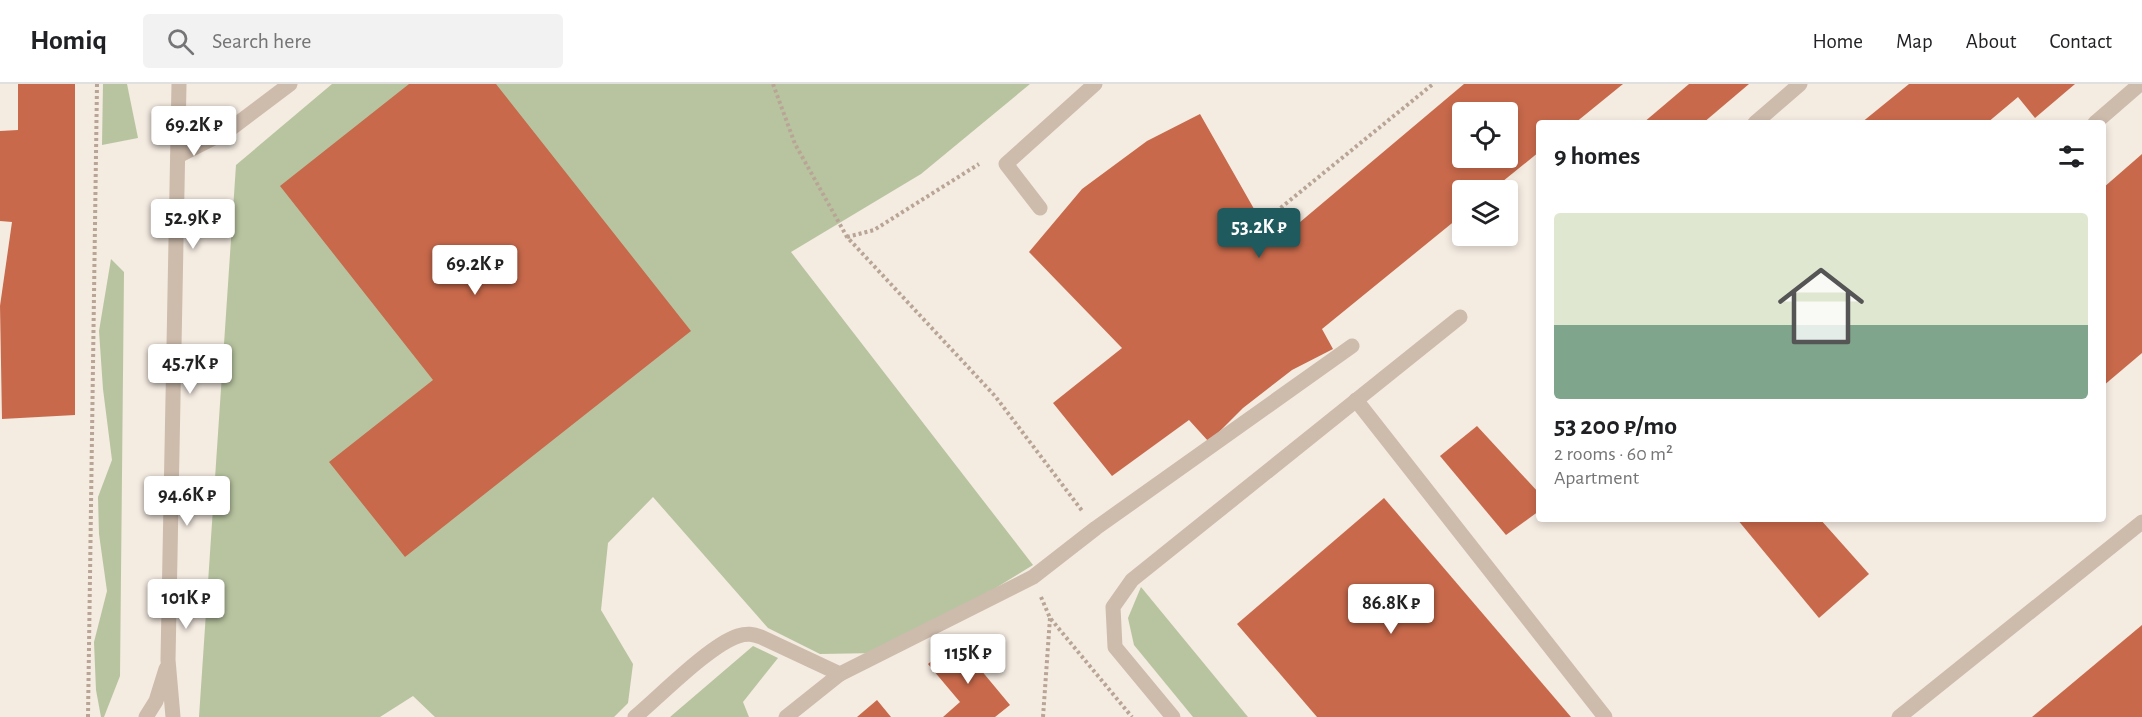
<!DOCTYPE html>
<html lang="en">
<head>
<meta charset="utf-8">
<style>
  body { margin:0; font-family:"Alegreya Sans",sans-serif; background:#f2f2f2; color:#202124; height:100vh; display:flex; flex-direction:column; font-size:22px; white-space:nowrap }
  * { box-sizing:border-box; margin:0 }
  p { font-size:20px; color:#757577 }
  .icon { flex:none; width:33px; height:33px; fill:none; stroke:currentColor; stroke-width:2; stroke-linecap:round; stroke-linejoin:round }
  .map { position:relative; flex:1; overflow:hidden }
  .sheet { position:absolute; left:1536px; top:36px; width:570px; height:402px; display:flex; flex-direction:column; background:#fff; border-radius:6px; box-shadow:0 3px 9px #0003 }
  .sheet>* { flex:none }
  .tools { position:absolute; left:1452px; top:18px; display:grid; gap:12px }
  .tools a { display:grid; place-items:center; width:66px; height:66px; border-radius:6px; background:#fff; box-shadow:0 3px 9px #0003; font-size:30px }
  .price { position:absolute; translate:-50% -51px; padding:0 14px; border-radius:6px; background:#fff; color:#222; font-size:20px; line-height:39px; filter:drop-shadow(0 2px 3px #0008) }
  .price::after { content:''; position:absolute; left:50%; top:36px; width:18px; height:14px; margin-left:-9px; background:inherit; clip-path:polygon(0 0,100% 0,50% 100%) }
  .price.active { background:#1f5a5e; color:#fff }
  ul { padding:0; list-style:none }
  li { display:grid; align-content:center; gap:12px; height:318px; padding:0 18px }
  li span { display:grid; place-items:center; height:186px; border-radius:6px; color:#555 }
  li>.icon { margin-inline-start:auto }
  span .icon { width:108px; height:108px; fill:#fffc; stroke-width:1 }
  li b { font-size:26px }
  h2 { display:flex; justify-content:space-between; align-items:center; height:72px; padding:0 18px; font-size:26px }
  header { display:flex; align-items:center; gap:36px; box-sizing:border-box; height:84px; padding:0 30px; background:#fff; border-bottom:2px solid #e0e0e0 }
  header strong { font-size:28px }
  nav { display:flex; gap:33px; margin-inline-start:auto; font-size:21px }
  .search { width:420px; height:54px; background:#f2f2f2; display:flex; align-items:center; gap:15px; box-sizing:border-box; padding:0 21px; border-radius:6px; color:#757577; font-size:22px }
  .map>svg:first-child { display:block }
  .green { fill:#b8c4a0 }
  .building { fill:#c8694b; fill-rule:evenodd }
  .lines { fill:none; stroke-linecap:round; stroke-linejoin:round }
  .path { stroke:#b9a596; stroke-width:4; stroke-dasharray:3 3; stroke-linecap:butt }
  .minor { stroke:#cdbbac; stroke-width:15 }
</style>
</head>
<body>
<header>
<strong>Homiq</strong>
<div class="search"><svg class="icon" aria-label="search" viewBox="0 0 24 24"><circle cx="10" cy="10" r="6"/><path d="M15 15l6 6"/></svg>Search here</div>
<nav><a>Home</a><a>Map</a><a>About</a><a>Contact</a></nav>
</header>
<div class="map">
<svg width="2142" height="633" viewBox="0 0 2142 633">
  <rect width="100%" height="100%" fill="#f4ebe1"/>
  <g class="green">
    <path d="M103,0h24l11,54 -36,7z"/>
    <path d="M332,0h698l-109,90 -130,78 242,313 -101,62 -55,26 -57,1 -52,-26 -115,-131 -45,46 -7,67 32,54 -5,39 -14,14h-179l-22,-21 -33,21h-181l37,-552z"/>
    <path d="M111,175l13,13 -4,404 -16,41h-3l-5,-27 -2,-48 13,-51 -8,-57 -1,-37 14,-37 -9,-71 -4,-58z"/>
    <path d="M1141,503l107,130h-55l-59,-72 -6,-27z"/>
    <path d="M753,562l25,12 -35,44 6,15h-79z"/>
  </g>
  <g class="building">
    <path d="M18,0h57v331l-73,4 -2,-113 12,-84 -12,-1v-90l18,-1z"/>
    <path d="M409,0h87l195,247 -286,226 -76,-95 104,-82 -153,-194z"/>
    <path d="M1464,0h159l-48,39h-36v29l-47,38h-30v25l-140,114 11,20 -41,21 -49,38 -34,34 -20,-22 -77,56 -59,-73 69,-55 -93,-96 53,-63 65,-48 53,-27 74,130zM1462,28h46v46h-46z"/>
    <path d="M1689,0h60l-46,39h-60z"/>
    <path d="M1909,0h166l-40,34 -17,-21 -31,26h-126z"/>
    <path d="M2142,70v199l-39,33v-198z"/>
    <path d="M1477,342l62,67v18l-33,24 -66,-79z"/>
    <path d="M1384,414l187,219h-254l-80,-93z"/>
    <path d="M1737,435h83l49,55 -50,44z"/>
    <path d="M2142,541v92h-110z"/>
    <path d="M956,556l54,65 -15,12h-52l17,-15 -32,-38z"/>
    <path d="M877,616l14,17h-34z"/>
  </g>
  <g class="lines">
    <g class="path">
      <path d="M773,0l22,60 52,93 148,159 88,116"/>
      <path d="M1262,139l171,-139"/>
      <path d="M847,153l27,-7 105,-66"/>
      <path d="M1041,513l9,21 82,99"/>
      <path d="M88,633l9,-633"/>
      <path d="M1043,633l7,-99"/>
    </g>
    <g class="minor">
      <path d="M1755,39l45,-39"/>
      <path d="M2095,39l45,-39"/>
      <path d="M178,72l51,-26 61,-46"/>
      <path d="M1040,124l-34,-44 89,-80"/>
      <path d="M1356,316l249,317"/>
      <path d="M146,633l10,-16 10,-32"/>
      <path d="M173,633l-5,-57 11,-576"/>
      <path d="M635,633c25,-21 75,-72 103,-81 9,-3 15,-2 23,1l79,37 193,-97 63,-49 256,-182"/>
      <path d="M786,633l54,-43"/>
      <path d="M1173,633l-58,-70 -2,-40 19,-27 328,-263"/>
      <path d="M1899,633l243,-195"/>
    </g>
  </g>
</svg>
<div class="tools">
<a><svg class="icon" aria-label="locate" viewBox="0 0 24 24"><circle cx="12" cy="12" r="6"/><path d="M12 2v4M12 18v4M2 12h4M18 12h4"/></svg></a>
<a><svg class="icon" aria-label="layers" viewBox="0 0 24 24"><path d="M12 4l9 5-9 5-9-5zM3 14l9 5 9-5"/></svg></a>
</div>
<b class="price" style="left:194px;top:73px">69.2K ₽</b>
<b class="price" style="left:193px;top:166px">52.9K ₽</b>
<b class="price active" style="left:1259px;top:175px">53.2K ₽</b>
<b class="price" style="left:475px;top:212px">69.2K ₽</b>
<b class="price" style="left:190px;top:311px">45.7K ₽</b>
<b class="price" style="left:187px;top:443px">94.6K ₽</b>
<b class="price" style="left:186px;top:546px">101K ₽</b>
<b class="price" style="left:1391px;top:551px">86.8K ₽</b>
<b class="price" style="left:968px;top:601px">115K ₽</b>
<section class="sheet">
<h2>9 homes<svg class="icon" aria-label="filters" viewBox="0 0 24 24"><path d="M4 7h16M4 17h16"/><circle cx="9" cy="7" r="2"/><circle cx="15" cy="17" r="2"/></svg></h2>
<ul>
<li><span style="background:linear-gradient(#dfe7d0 60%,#7fa58c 0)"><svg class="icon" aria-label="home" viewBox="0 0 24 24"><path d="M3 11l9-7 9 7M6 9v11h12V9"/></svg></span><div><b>53 200 ₽/mo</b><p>2 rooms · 60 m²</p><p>Apartment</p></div></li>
</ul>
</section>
</div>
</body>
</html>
